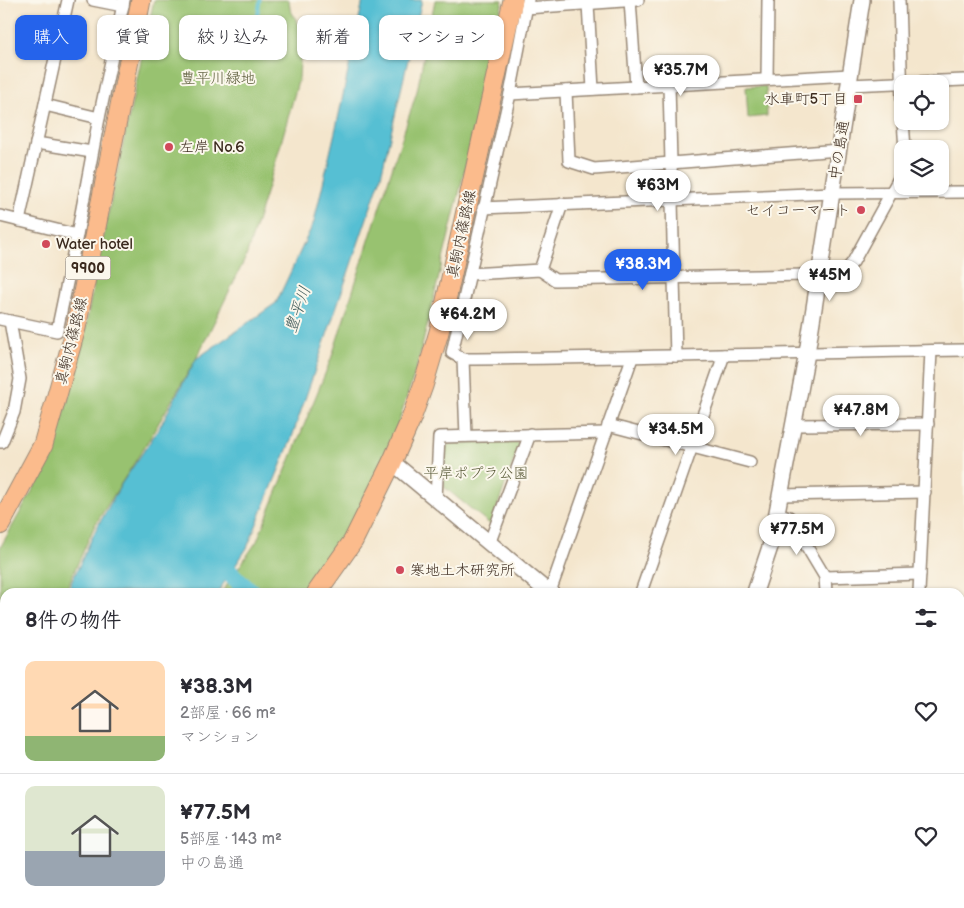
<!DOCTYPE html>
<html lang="ja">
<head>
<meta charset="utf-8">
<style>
  body { margin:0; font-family:"Balsamiq Sans","Klee One",sans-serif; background:#f7f7f7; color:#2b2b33; height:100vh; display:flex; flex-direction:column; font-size:19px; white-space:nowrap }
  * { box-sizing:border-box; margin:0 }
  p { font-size:16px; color:#7c7c81 }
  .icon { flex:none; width:28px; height:28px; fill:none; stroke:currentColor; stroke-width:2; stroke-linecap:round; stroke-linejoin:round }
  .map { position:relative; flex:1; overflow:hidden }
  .drawer { position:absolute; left:0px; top:588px; width:965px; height:321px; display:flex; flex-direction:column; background:#fff; border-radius:15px 15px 0 0; box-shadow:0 1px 4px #0004 }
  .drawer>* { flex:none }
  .hud { position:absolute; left:15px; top:15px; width:500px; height:45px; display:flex; gap:10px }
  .buttons { position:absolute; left:894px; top:75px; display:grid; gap:10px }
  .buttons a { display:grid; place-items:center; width:55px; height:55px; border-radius:10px; background:#fff; box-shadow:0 1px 4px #0004; font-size:25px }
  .price { position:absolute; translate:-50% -42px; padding:0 11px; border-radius:18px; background:#fff; color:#222; font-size:16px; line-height:32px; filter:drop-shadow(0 1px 2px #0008) }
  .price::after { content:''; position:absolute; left:50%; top:30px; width:15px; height:11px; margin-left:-8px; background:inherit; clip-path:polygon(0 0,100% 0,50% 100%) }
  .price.on { background:#2563eb; color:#fff }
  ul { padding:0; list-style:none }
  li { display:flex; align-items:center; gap:15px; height:125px; padding:0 25px }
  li+li { border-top:1px solid #e1e1e2 }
  li span { display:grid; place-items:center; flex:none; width:140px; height:100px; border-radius:10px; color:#555 }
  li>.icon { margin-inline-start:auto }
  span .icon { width:60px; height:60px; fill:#fffc; stroke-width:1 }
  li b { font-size:21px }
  h2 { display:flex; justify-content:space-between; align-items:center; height:60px; padding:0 25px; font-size:21px }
  .tag { padding:0 18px; border-radius:10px; background:#fff; box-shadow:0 1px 4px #0004; font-size:18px; line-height:45px }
  .tag.on { background:#2563eb; color:#fff }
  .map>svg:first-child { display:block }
  .green { fill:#98c26f; stroke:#6a7646 }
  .water { fill:#56bfd3; stroke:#487478 }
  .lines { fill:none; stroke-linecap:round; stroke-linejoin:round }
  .stream { stroke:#56bfd3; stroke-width:3 }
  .river { stroke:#56bfd3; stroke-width:18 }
  .minor-casing { stroke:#988876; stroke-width:14 }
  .tertiary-casing { stroke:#988876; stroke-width:18 }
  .primary-casing { stroke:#988876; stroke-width:21 }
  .minor { stroke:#fff; stroke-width:11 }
  .tertiary { stroke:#fff; stroke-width:15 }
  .primary { stroke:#fbbb8c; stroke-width:19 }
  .poi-dot { fill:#d1495b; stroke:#fbf7ec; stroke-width:2 }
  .labels { text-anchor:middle; stroke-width:4; stroke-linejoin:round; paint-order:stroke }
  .shield { fill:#fbf7ec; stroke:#75685c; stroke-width:1 }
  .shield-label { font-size:14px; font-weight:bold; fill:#3b2a1e }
  .park-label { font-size:15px; fill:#575836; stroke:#fbf7ec }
  .poi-label { font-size:15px; fill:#3b2a1e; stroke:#fbf7ec; text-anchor:start }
  .street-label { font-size:15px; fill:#3b2a1e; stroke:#fbf7ec }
  .water-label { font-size:16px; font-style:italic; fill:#445e5d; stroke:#fbf7ec }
</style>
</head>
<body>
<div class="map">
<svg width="964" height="908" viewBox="0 0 964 908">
  <rect width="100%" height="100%" fill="#fbf7ec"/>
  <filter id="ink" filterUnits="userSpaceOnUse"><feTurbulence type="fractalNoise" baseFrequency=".02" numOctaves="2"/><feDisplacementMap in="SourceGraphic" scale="10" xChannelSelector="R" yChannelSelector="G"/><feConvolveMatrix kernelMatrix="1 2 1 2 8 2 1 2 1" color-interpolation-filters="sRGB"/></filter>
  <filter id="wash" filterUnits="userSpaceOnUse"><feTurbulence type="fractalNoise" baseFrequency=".0096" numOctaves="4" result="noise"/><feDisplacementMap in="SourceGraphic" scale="20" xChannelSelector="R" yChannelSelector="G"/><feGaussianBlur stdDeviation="1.12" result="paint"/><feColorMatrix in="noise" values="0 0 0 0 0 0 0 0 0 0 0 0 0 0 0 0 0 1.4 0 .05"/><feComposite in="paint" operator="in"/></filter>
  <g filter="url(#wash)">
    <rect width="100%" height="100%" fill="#f4e6cd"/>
    <g class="green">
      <path d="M154,0h135l1,9 12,21 -3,48 -23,83 -30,96 -50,102 -46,79 -55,87 -30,67h-60v131l-5,11v-186l47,-83 17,-52 18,-66 14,-77z"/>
      <path d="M435,0h68l-36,160 -49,203 -25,76 -36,80 -53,73h-82l35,-51 74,-182 86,-268z"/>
      <path d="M766,86l1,30 -19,2 -2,-31z"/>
      <path d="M515,441l4,4 -28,80 -47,-38 1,-38 3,-5z"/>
      <path d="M20,904h64l-3,4h-63z"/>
    </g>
    <g class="water">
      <path d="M363,0h59l-42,180 -89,260 -44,108 -29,44h-151l29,-63 26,-46 36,-53 38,-71 80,-56 38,-81 24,-103z"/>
      <path d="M5,761v143h7l-2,4h-10v-126z"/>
    </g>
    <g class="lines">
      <path class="stream" d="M241,33l12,2 5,-7 -1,-10 3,-18"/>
      <g class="river">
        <path d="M215,557l25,26 12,9"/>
        <path d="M621,904l4,4"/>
      </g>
    </g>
  </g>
  <g filter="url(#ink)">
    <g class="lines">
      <defs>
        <g id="minor">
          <path d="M93,0l30,6"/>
          <path d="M528,0l-18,94 -58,259 11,6c167,-1 334,-6 501,-9"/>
          <path d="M630,0l6,87"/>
          <path d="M899,0l3,101"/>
          <path d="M588,4l5,85"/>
          <path d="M526,8l112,-8"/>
          <path d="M767,79l1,-79"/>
          <path d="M669,85l7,271"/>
          <path d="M849,85l115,-5"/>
          <path d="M566,91l3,70 25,8 245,-19"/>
          <path d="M510,94l340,-19"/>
          <path d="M45,105l54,13"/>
          <path d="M903,121l2,28"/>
          <path d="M36,143l56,9"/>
          <path d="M483,208l349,-15 132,-1"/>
          <path d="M0,216l77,19"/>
          <path d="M19,221l49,-221"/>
          <path d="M540,270l22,-66"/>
          <path d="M470,274l70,-4 15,10 252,-5c23,1 30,8 46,-13l49,-89"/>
          <path d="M0,319l57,12 20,-96 22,-117 25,-118"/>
          <path d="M463,359l3,77"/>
          <path d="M608,425l142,37"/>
          <path d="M794,425l134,-1"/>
          <path d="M0,442h2l12,-30 6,-33 -10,-58"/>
          <path d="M781,495l144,-3"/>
          <path d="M436,499l3,-62 167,-4"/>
          <path d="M777,513l12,4 36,60 1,15"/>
          <path d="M489,544l41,-110"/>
          <path d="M825,577l95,-3"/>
          <path d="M550,592l82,-234"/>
          <path d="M641,592l83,-237"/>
          <path d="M919,592l12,-241"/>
          <path d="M960,759h4"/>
          <path d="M362,904l5,4"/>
          <path d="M523,904l5,4"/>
          <path d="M786,904l1,4"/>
          <path d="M248,908l3,-4"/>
        </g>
        <g id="tertiary">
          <path d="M392,462l156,130"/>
          <path d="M755,592l16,-48 36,-191 55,-353"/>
          <path d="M0,755l5,5"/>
          <path d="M171,904l5,4"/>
          <path d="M927,904l8,4"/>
          <path d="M540,908l4,-4"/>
        </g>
        <g id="primary">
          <path d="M0,525l43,-80 33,-117 65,-328"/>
          <path d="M317,592l36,-51 39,-79 19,-43 12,-33 16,-54 74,-332"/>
          <path d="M96,908l3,-4"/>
        </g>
      </defs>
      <use href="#minor" class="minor-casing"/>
      <use href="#tertiary" class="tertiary-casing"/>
      <use href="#primary" class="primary-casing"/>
      <use href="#minor" class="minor"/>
      <use href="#tertiary" class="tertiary"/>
      <use href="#primary" class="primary"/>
    </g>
  </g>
  <g class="poi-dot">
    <rect x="853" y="94" width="10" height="10" rx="2.5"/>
    <circle cx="169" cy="147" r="5"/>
    <circle cx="861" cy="210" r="5"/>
    <circle cx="46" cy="244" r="5"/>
    <circle cx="400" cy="570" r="5"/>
  </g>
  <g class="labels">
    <rect class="shield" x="65.5" y="256.5" width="45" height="23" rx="4"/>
    <g class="shield-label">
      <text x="88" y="273">9900</text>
    </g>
    <g class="park-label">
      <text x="218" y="83">豊平川緑地</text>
      <text x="476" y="478">平岸ポプラ公園</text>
    </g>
    <g class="poi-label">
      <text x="848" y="104" text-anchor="end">水車町5丁目</text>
      <text x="179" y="152">左岸 No.6</text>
      <text x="851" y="215" text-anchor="end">セイコーマート</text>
      <text x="56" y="249">Water hotel</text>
      <text x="410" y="575">寒地土木研究所</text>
    </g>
    <g class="street-label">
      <text transform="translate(839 150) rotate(-81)" y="5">中の島通</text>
      <text transform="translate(461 234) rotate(-78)" y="5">真駒内篠路線</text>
      <text transform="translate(71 341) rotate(-76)" y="5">真駒内篠路線</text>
    </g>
    <g class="water-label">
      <text transform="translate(297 309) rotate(-71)" y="6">豊平川</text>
    </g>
  </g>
</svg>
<div class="buttons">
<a><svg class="icon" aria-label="locate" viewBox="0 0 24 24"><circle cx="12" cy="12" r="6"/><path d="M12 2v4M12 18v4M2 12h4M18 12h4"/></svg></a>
<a><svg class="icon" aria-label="layers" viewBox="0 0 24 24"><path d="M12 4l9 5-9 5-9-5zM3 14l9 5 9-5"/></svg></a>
</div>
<b class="price" style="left:681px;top:97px">¥35.7M</b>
<b class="price" style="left:658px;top:212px">¥63M</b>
<b class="price on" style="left:643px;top:291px">¥38.3M</b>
<b class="price" style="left:830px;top:302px">¥45M</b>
<b class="price" style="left:468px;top:341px">¥64.2M</b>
<b class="price" style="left:861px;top:437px">¥47.8M</b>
<b class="price" style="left:676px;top:456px">¥34.5M</b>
<b class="price" style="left:797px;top:556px">¥77.5M</b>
<div class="hud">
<a class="tag on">購入</a>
<a class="tag">賃貸</a>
<a class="tag">絞り込み</a>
<a class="tag">新着</a>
<a class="tag">マンション</a>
</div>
<section class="drawer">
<h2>8件の物件<svg class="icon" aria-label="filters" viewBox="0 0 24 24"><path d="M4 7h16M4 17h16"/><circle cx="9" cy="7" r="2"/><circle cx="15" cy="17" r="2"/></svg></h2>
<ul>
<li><span style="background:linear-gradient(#ffd9b3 75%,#8fb573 0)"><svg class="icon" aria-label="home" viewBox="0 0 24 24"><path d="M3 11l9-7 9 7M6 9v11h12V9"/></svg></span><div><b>¥38.3M</b><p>2部屋 · 66 m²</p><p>マンション</p></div><svg class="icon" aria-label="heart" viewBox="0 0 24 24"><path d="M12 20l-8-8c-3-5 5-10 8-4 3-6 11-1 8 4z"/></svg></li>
<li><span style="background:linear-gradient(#dfe7d0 65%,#9aa5b1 0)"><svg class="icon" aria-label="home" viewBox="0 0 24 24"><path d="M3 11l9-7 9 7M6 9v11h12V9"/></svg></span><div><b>¥77.5M</b><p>5部屋 · 143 m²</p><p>中の島通</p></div><svg class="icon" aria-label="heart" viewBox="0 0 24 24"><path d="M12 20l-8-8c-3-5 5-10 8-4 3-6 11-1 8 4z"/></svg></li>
</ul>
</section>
</div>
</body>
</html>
